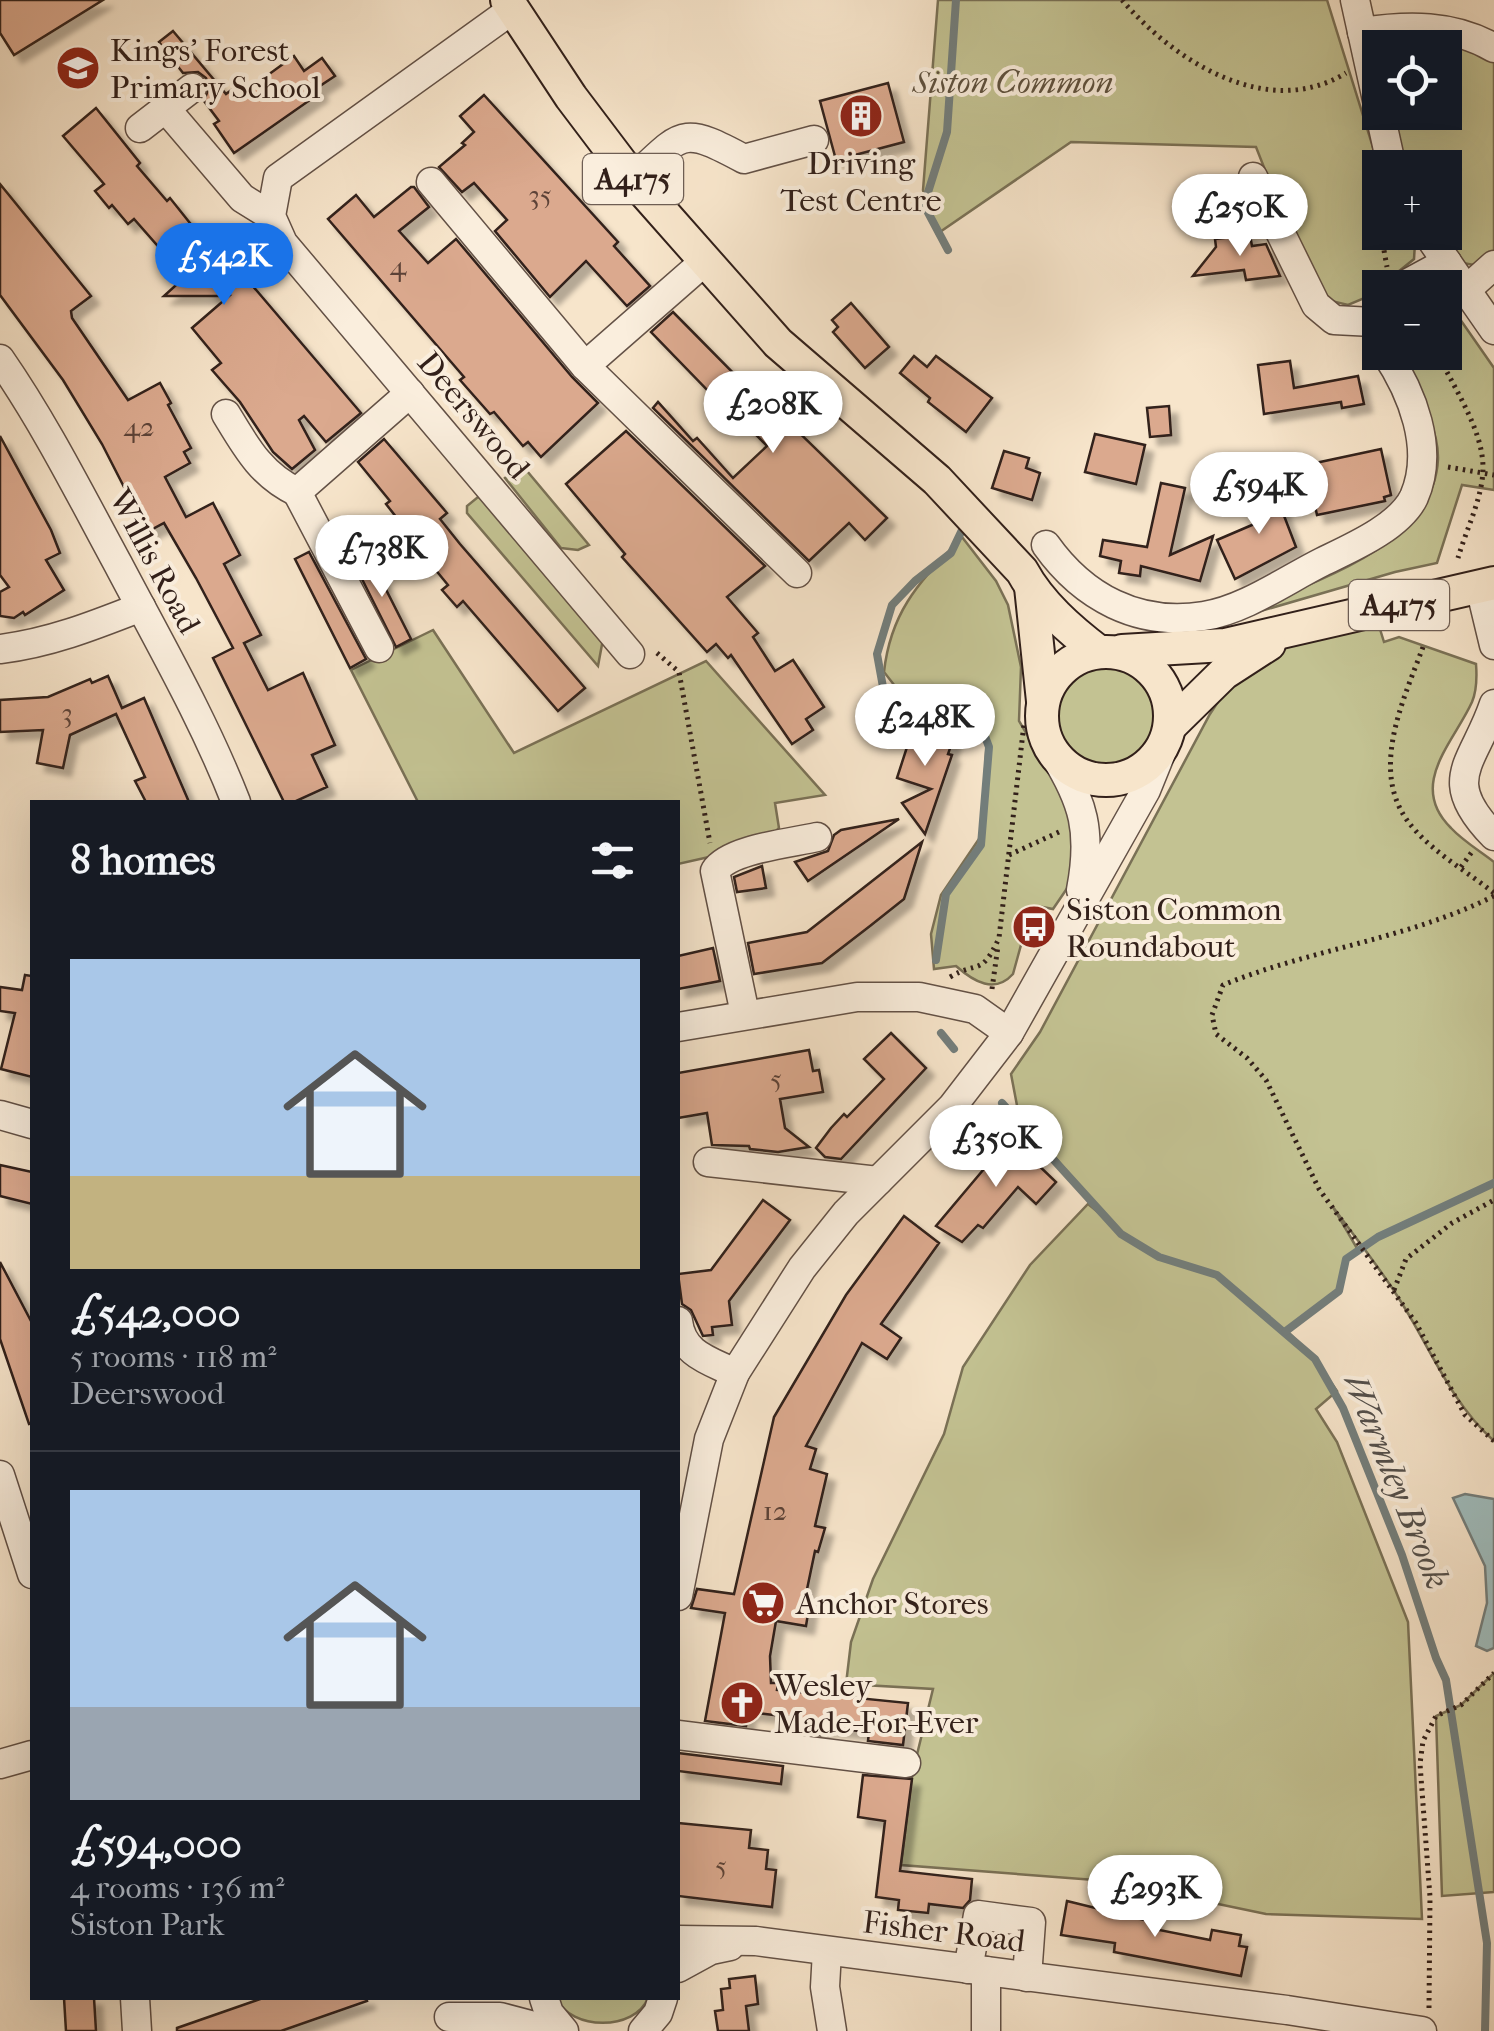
<!DOCTYPE html>
<html lang="en">
<head>
<meta charset="utf-8">
<style>
  body { margin:0; font-family:"IM FELL French Canon",serif; background:#20242c; color:#f1f3f6; height:100vh; display:flex; flex-direction:column; font-size:38px; white-space:nowrap }
  * { box-sizing:border-box; margin:0 }
  p { font-size:32px; color:#9ea1a6 }
  .icon { flex:none; width:55px; height:55px; fill:none; stroke:currentColor; stroke-width:2; stroke-linecap:round; stroke-linejoin:round }
  .map { position:relative; flex:1; overflow:hidden }
  .details { position:absolute; left:30px; top:800px; width:650px; height:1200px; display:flex; flex-direction:column; background:#171b24; border-radius:0px; box-shadow:0 10px 40px #0002 }
  .details>* { flex:none }
  .buttons { position:absolute; left:1362px; top:30px; display:grid; gap:20px }
  .buttons a { display:grid; place-items:center; width:100px; height:100px; border-radius:0px; background:#171b24; box-shadow:0 10px 40px #0002; font-size:50px }
  .price { position:absolute; translate:-50% -85px; padding:0 22px; border-radius:35px; background:#fff; color:#222; font-size:32px; line-height:65px; filter:drop-shadow(0 2px 5px #0008) }
  .price::after { content:''; position:absolute; left:50%; top:60px; width:30px; height:22px; margin-left:-15px; background:inherit; clip-path:polygon(0 0,100% 0,50% 100%) }
  .price.on { background:#1a73e8; color:#fff }
  ul { padding:0; list-style:none }
  li { display:grid; align-content:center; gap:20px; height:530px; padding:0 40px }
  li+li { border-top:2px solid #363941 }
  li span { display:grid; place-items:center; height:310px; border-radius:0px; color:#555 }
  li>.icon { margin-inline-start:auto }
  span .icon { width:180px; height:180px; fill:#fffc; stroke-width:1 }
  li b { font-size:42px }
  h2 { display:flex; justify-content:space-between; align-items:center; height:120px; padding:0 40px; font-size:42px }
  .map>svg:first-child { display:block }
  .green { fill:#c3c292; stroke:#7a7156; stroke-width:2.5 }
  .water { fill:#9fbdbe; stroke:#737e7c; stroke-width:2.5 }
  .lines { fill:none; stroke-linecap:round; stroke-linejoin:round }
  .stream { stroke:#737e7c; stroke-width:8 }
  .building { fill:#dba98e; stroke:#32201a; stroke-width:2.5; filter:url(#shadow) }
  .minor-casing { stroke:#635146; stroke-width:31 }
  .major-casing { stroke:#32201a; stroke-width:36 }
  .path { stroke:#32201a; stroke-width:5; stroke-dasharray:2.5 5; stroke-linecap:butt }
  .minor { stroke:#faeedd; stroke-width:28 }
  .major { stroke:#f7e5cb; stroke-width:32 }
  .labels { text-anchor:middle; stroke-width:8; stroke-linejoin:round; paint-order:stroke }
  .number-label { font-size:28px; fill:#5c4237 }
  .shield { fill:#faeedd; stroke:#6e5e54; stroke-width:2.5 }
  .shield-label { font-size:30px; font-weight:bold; fill:#32201a }
  .poi-label { font-size:32px; fill:#32201a; stroke:#faeedd; text-anchor:start }
  .park-label { font-size:32px; font-style:italic; fill:#5e513e; stroke:#faeedd }
  .street-label { font-size:32px; fill:#32201a; stroke:#faeedd }
  .water-label { font-size:35px; font-style:italic; fill:#534f4b; stroke:#faeedd }
</style>
</head>
<body>
<div class="map">
<svg width="1494" height="2031" viewBox="0 0 1494 2031">
  <defs>
    <filter id="shadow"><feDropShadow dx="8" dy="8" stdDeviation="2.5" flood-color="#0004"/></filter>
  </defs>
  <rect width="100%" height="100%" fill="#f7e5cb"/>
  <filter id="stains"><feTurbulence type="fractalNoise" baseFrequency=".002" numOctaves="4"/><feColorMatrix values="0 0 0 0 .2 0 0 0 0 .09 0 0 0 0 .02 0 0 0 .5 -.17"/></filter>
  <radialGradient id="worn" r=".72"><stop offset=".6" stop-color="#630" stop-opacity="0"/><stop offset="1" stop-color="#630" stop-opacity=".3"/></radialGradient>
  <g class="green">
    <path d="M938,0h389l53,170v62l28,1 7,10 -1,16 -47,38 -19,8 -25,-6 -39,-81 -28,-71 -185,-5 -134,92 -14,-44z"/>
    <path d="M1424,34l70,22v198l-20,11 -11,-2 -23,-30 5,-1v-64l-40,-1 -13,-54 53,-1v-64h-59l13,-12z"/>
    <path d="M1445,302l8,7 41,59v122l-32,-5 -25,78 -42,9 -172,50 -1,-4c72,-30 212,-65 216,-159 1,-36 -27,-75 -41,-106l48,-1z"/>
    <path d="M522,465l67,80 -11,5 -17,-2 -56,-70z"/>
    <path d="M478,497l6,1 119,141 -5,27 -131,-153v-7z"/>
    <path d="M962,537l34,44 12,24 13,62 -2,54 56,95 -5,68 -17,25 -11,-2 -21,38 -8,29c-18,20 -39,8 -57,-8l-22,3 -3,-35 10,-39 40,-59 6,-98 -4,-15 -19,-12 -66,-21 -14,-18c7,-63 37,-91 78,-135z"/>
    <path d="M1379,626l5,16 15,-5 77,27c1,13 1,26 -4,38 -18,40 -65,83 -21,126 12,13 29,23 43,34v579c-45,-40 -65,-97 -98,-147 -19,-30 -42,-58 -63,-87l25,43 -12,9 -7,32 -52,40 28,28 22,32 -21,18 21,33 71,180 14,297 -156,-5 -158,-33 -207,-16 11,-90 21,-86 -87,-5 5,-42 22,-63 71,-145 19,-67 67,-102 58,-61 26,21 -95,-109 -8,-42 29,-42 170,-318 21,-32 53,-36z"/>
    <path d="M433,630l81,123 192,-92 119,134 -50,8 4,25 -17,17 -84,19v-62h-260l-67,-132z"/>
    <circle cx="1106" cy="716" r="50"/>
    <path d="M1494,1673v219l-52,4 -6,-180 25,-11z"/>
    <path d="M556,1998h92c-13,33 -77,33 -92,0z"/>
  </g>
  <path class="water" d="M1465,1494l29,5v149l-7,3 -11,-5 11,-43 -2,-37 -32,-68z"/>
  <g class="lines">
    <g class="stream">
      <path d="M948,250l-24,-45 23,-73 9,-132"/>
      <path d="M936,960l10,-66 35,-49 8,-98 -6,-16 -11,-11 -71,-22 -18,-11 -6,-33 15,-49 23,-24 36,-28 11,-23"/>
      <path d="M941,1033l13,16"/>
      <path d="M1002,1103l119,131 38,23 58,18 98,84 28,49 59,147 34,103 10,22 41,263 -2,88"/>
      <path d="M1286,1331l53,-40 7,-32 32,-22 116,-54"/>
    </g>
  </g>
  <g class="building">
    <path d="M0,0h103l-89,55 -14,-22z"/>
    <path d="M173,31l53,63 12,-9 8,6 48,-35 10,15 18,-13 13,18 -18,12 3,5 -86,60 -20,-29 5,-3 -15,-20 5,-14 -3,-9 -8,-6 -15,1 -24,-31z"/>
    <path d="M888,83l16,59 -68,18 -16,-59z"/>
    <path d="M484,95l134,147 -4,4 36,40 -23,20 -41,-45 -36,36 -55,-66 12,-11 -33,-37 -12,9 -23,-25 26,-22 -3,-2 12,-11 -14,-16z"/>
    <path d="M96,108l44,55 -3,3 30,35 3,-3 35,44 -3,1 32,34 6,-6 121,142 -35,29 -22,-26 -5,4 16,30 -23,19 -19,-17 -33,-50 -28,-32 9,-7 -29,-35 37,-32h-65l21,-19 -51,-58 -6,5 -16,-19 -3,3 -14,-17 9,-7 -41,-48z"/>
    <path d="M0,184l91,112 -20,15 1,7 56,82 32,-17 11,20 -3,2 23,43 -7,4 6,11 -25,14 21,40 27,-14 27,52 -16,9 37,71 -17,8 24,47 35,-17 32,72 -23,10 15,32 -33,15h-10l-71,-144 20,-10 -37,-70 -32,-55 -17,9 -45,-88 -39,-64 -63,-85z"/>
    <path d="M411,187h3l15,20 -30,24 29,32 28,-24 116,138 26,26 -57,54 -13,-15 -5,4 -29,-34 -4,2 -30,-34 4,-3 -136,-158 28,-24 18,22z"/>
    <path d="M1250,235l2,11 14,-2 14,32 -34,4 -2,-10 -51,6 23,-29 -1,-8z"/>
    <path d="M851,303l38,44 -24,21 -32,-36 5,-5 -6,-7z"/>
    <path d="M673,312l69,70 3,-2 142,138 -22,22 -16,-17 -40,38 -156,-153 5,-6 35,39 4,-3 36,40 34,-32 -49,-50 -2,3 -65,-67z"/>
    <path d="M914,356l13,11 9,-11 56,42 -26,34 -38,-30 2,-4 -30,-25z"/>
    <path d="M1290,361l4,27 64,-12 6,28 -22,4 -1,-6 -77,12 -6,-49z"/>
    <path d="M1169,406l2,29 -21,2 -3,-29z"/>
    <path d="M626,431l139,135 -38,31 31,36 -5,4 22,34 18,-11 31,47 -18,12 7,11 -21,14 -61,-89 -3,3 -12,-14 -9,8 -85,-95 3,-3 -59,-70z"/>
    <path d="M1095,434l50,11 -9,39 -51,-12z"/>
    <path d="M0,436l51,94 9,23 -14,7 18,30 -39,25 -2,-3 -9,6 -14,-2v-24l9,-5 -9,-12z"/>
    <path d="M384,439l63,74 -7,6 20,25 125,144 -27,23 -95,-110 -6,6 -15,-17 6,-5 -50,-61 2,-2 -14,-18 4,-3 -32,-39z"/>
    <path d="M1381,449l10,46 -7,2 1,4 -68,14 -11,-50z"/>
    <path d="M1004,451l25,7 -3,10 14,5 -8,27 -40,-12z"/>
    <path d="M1161,483l24,5 -15,67 43,-19 -13,45 -59,-15 -1,10 -21,-3 2,-12 -21,-5 3,-16 44,7z"/>
    <path d="M1273,487l23,60 -61,32 -18,-39 42,-18 -10,-26z"/>
    <path d="M309,552l57,107 -16,9 -55,-109z"/>
    <path d="M368,554l43,85 -15,8 -43,-86z"/>
    <path d="M108,676l14,32 22,-10 45,104h-43l-11,-21 10,-4 -29,-63 -46,21 -7,33 -26,-5 6,-33 -43,2v-32l48,-3 42,-18 2,4z"/>
    <path d="M912,721l41,19 -5,14 4,1 -27,79 -23,-31 29,-14 -34,-11 11,-34 -6,-4z"/>
    <path d="M899,819l-91,62 -13,-19 33,-11 6,-16 7,-5z"/>
    <path d="M922,842l-18,57 -34,27 -48,37 -68,11 -6,-31 59,-11z"/>
    <path d="M762,866l4,22 -29,4 -3,-15z"/>
    <path d="M713,948l7,33 -42,8v-33z"/>
    <path d="M25,975l7,1v101l-31,-8 14,-56 -15,-2v-24l22,3z"/>
    <path d="M891,1033l35,35 -85,91 -16,-2 -9,-9 15,-20 13,-14 3,3 37,-38 -20,-20z"/>
    <path d="M809,1050l4,21 6,-1 4,22 -43,7 5,29 24,19 -31,5 -28,-3 -1,-3 -37,-1 -5,-32 -29,5v-45z"/>
    <path d="M1010,1138l46,44 -20,22 -18,-17 -35,41 -5,-3 -16,17 -26,-16z"/>
    <path d="M0,1165l32,7v32l-32,-8z"/>
    <path d="M763,1200l27,20 -61,81 3,24 -20,2 1,8 -10,1 -12,-26 -9,-6 -4,-30 33,-4z"/>
    <path d="M904,1216l35,27 -58,81 20,14 -14,21 -25,-16 -56,103 10,3 -6,20 17,5 -12,52 10,2 -7,24 -3,-1 -9,43 5,1 -5,31 -30,-5 -6,35 1,27h7l-1,7 131,13 -5,42 -35,-4 1,-9 -48,-5 -1,8 -30,-4 1,-14 -43,-5 -2,14 -41,-5 20,-108 -34,-5 6,-19 37,5 40,-177 72,-122z"/>
    <path d="M0,1262l32,61v100l-3,1 -29,-85z"/>
    <path d="M678,1753l105,13 -2,18 -103,-13z"/>
    <path d="M863,1775l49,4 -12,92 72,8 -2,21 -7,8 -34,-4 -1,9 -30,-3 1,-10 -23,-3 9,-76 -27,-4z"/>
    <path d="M678,1823l73,7 -2,18 19,2 -2,19 10,1 -4,37 -94,-11z"/>
    <path d="M1067,1901l77,19 7,-5 8,15 51,10 2,-10 29,5 -2,11 8,1 -6,29 -127,-24 1,-9 -54,-8z"/>
    <path d="M755,1976l3,28 -12,2 3,25h-31l-3,-20 8,-1 -2,-21 9,-1 -1,-9z"/>
    <path d="M64,1998h30l2,33h-30z"/>
    <path d="M263,1998h103l1,3 -86,30h-104v-3z"/>
  </g>
  <g class="lines">
    <defs>
      <g id="minor">
        <path d="M1355,0l37,168"/>
        <path d="M513,9l-235,169 -7,38 12,27 347,411"/>
        <path d="M1362,32c45,-7 91,-8 132,16"/>
        <path d="M166,109l76,89 29,18"/>
        <path d="M140,128l52,-40"/>
        <path d="M1253,177l63,128 18,15 39,2"/>
        <path d="M633,179c50,-47 48,-54 111,-20l70,-19"/>
        <path d="M431,182l154,184"/>
        <path d="M1426,232l68,98"/>
        <path d="M705,261l-120,105 212,207"/>
        <path d="M1399,288l48,-26"/>
        <path d="M1466,290l28,-25"/>
        <path d="M0,359c45,65 80,135 118,205 41,78 86,156 118,238"/>
        <path d="M226,414c20,33 35,61 71,78"/>
        <path d="M1046,545c37,52 92,82 158,71 40,-6 82,-36 118,-54 29,-14 78,-35 92,-65 21,-48 -2,-105 -29,-145"/>
        <path d="M1480,587l14,58"/>
        <path d="M379,648l-82,-156 113,-99"/>
        <path d="M0,649c50,-6 95,-24 141,-42"/>
        <path d="M1494,704c-20,60 -56,75 0,132"/>
        <path d="M1053,753c31,49 39,79 28,137"/>
        <path d="M745,1014l-30,-143c14,-22 76,-28 102,-34"/>
        <path d="M678,1027l179,-30h62l56,12 34,24"/>
        <path d="M0,1115l32,9"/>
        <path d="M708,1162l170,19"/>
        <path d="M678,1321c4,33 30,39 57,52"/>
        <path d="M0,1475l32,99"/>
        <path d="M678,1596l31,-157 26,-66 67,-105 44,-55 106,-106 57,-74 137,-243 17,-42"/>
        <path d="M678,1735l228,28"/>
        <path d="M0,1764l32,-9"/>
        <path d="M678,1940l78,1 531,69 135,21"/>
        <path d="M827,1951l-2,36 7,44"/>
        <path d="M678,1968l33,-18 19,-4"/>
        <path d="M968,1969l10,-54 53,7 -4,55"/>
        <path d="M135,1998l2,33"/>
        <path d="M544,1998l5,15 15,18"/>
        <path d="M449,2017h51l53,14"/>
        <path d="M643,2031l15,-18 5,-15"/>
        <path d="M986,2031v-60"/>
      </g>
      <g id="major">
        <path d="M507,0l64,97 62,82 145,164 159,137 85,91c18,33 48,59 77,81"/>
        <path d="M1031,587l12,114"/>
        <path d="M1122,651l103,-6 269,-62"/>
        <circle cx="1106" cy="716" r="64"/>
        <path d="M1170,726l54,-53 45,-29"/>
      </g>
    </defs>
    <use href="#minor" class="minor-casing"/>
    <use href="#major" class="major-casing"/>
    <g class="path">
      <path d="M1122,0c52,61 145,121 224,73"/>
      <path d="M1372,184l15,83"/>
      <path d="M1437,352c16,35 46,77 46,116 0,29 -17,62 -25,90"/>
      <path d="M1448,467l46,8"/>
      <path d="M1423,647c-21,57 -57,130 -8,183 21,24 54,43 79,63"/>
      <path d="M657,653l22,19 31,171"/>
      <path d="M1009,855l50,-23"/>
      <path d="M1461,867l13,-18"/>
      <path d="M1494,896c-86,43 -183,53 -271,89l-11,30 4,19 31,24 19,22 53,109 97,134 49,92 29,26"/>
      <path d="M950,977c29,-17 31,0 49,-39l25,-214"/>
      <path d="M992,989l6,-43"/>
      <path d="M1394,1290l12,-31 46,-36 42,-23"/>
      <path d="M1429,2008l1,-111 -10,-133 3,-23 13,-25 25,-11 33,-32"/>
    </g>
    <use href="#minor" class="minor"/>
    <use href="#major" class="major"/>
  </g>
  <defs>
    <symbol id="school-disc" viewBox="-11 -11 22 22"><circle r="9.5" fill="#8f2418" stroke="#faeedd"/><path d="M0-5L7-2L0 1L-7-2ZM-4 1L0 2.5L4 1V4Q0 6-4 4Z" fill="#fff"/></symbol>
    <symbol id="building-disc" viewBox="-11 -11 22 22"><circle r="9.5" fill="#8f2418" stroke="#faeedd"/><path d="M-4-6H4V6H1V3H-1V6H-4ZM-2.5-4.3h1.7v1.8h-1.7ZM.8-4.3h1.7v1.8H.8ZM-2.5-1h1.7V.8h-1.7ZM.8-1h1.7V.8H.8Z" fill="#fff"/></symbol>
    <symbol id="bus-disc" viewBox="-11 -11 22 22"><circle r="9.5" fill="#8f2418" stroke="#faeedd"/><path d="M-5-6H5V4H4V6H2V4H-2V6H-4V4H-5ZM-3.5-4V0h7V-4ZM-3.5 1.2v1.5H-2V1.2ZM2 1.2v1.5H3.5V1.2Z" fill="#fff"/></symbol>
    <symbol id="supermarket-disc" viewBox="-11 -11 22 22"><circle r="9.5" fill="#8f2418" stroke="#faeedd"/><path d="M-6-5.5h2.5l.6 2H6L4.5 2H-2.5L-4.4-4H-6ZM-1.5 3.2a1.3 1.3 0 1 0 .1 0ZM3 3.2a1.3 1.3 0 1 0 .1 0Z" fill="#fff"/></symbol>
    <symbol id="church-disc" viewBox="-11 -11 22 22"><circle r="9.5" fill="#8f2418" stroke="#faeedd"/><path d="M-1.2-6h2.4v3.5h3.3v2.4h-3.3V6h-2.4V-.1h-3.3v-2.4h3.3Z" fill="#fff"/></symbol>
  </defs>
  <g fill-rule="evenodd">
    <use href="#school-disc" x="53" y="43" width="50" height="50"/>
    <use href="#building-disc" x="836" y="91" width="50" height="50"/>
    <use href="#bus-disc" x="1009" y="902" width="50" height="50"/>
    <use href="#supermarket-disc" x="738" y="1578" width="50" height="50"/>
    <use href="#church-disc" x="717" y="1678" width="50" height="50"/>
  </g>
  <g class="labels">
    <g class="number-label">
      <text x="540" y="204">35</text>
      <text x="398" y="275">4</text>
      <text x="139" y="436">42</text>
      <text x="67" y="722">3</text>
      <text x="776" y="1088">5</text>
      <text x="775" y="1520">12</text>
      <text x="721" y="1875">5</text>
    </g>
    <g class="shield">
      <rect x="583" y="154" width="100" height="50" rx="8"/>
      <rect x="1349" y="580" width="100" height="50" rx="8"/>
    </g>
    <g class="shield-label">
      <text x="633" y="189">A4175</text>
      <text x="1399" y="615">A4175</text>
    </g>
    <g class="poi-label">
      <text x="110" y="61">Kings' Forest<tspan x="110" dy="37">Primary School</tspan></text>
      <text x="861" y="174" text-anchor="middle">Driving<tspan x="861" dy="37">Test Centre</tspan></text>
      <text x="1066" y="920">Siston Common<tspan x="1066" dy="37">Roundabout</tspan></text>
      <text x="796" y="1614">Anchor Stores</text>
      <text x="774" y="1696">Wesley<tspan x="774" dy="37">Made-For-Ever</tspan></text>
    </g>
    <g class="park-label">
      <text x="1013" y="93">Siston Common</text>
    </g>
    <g class="street-label">
      <text transform="translate(474 415) rotate(50)" y="11">Deerswood</text>
      <text transform="translate(155 561) rotate(62)" y="11">Willis Road</text>
      <text transform="translate(944 1931) rotate(7)" y="11">Fisher Road</text>
    </g>
    <g class="water-label">
      <text transform="translate(1397 1481) rotate(68)" y="12">Warmley Brook</text>
    </g>
  </g>
  <rect width="100%" height="100%" filter="url(#stains)"/>
  <rect width="100%" height="100%" fill="url(#worn)"/>
</svg>
<div class="buttons">
<a><svg class="icon" aria-label="locate" viewBox="0 0 24 24"><circle cx="12" cy="12" r="6"/><path d="M12 2v4M12 18v4M2 12h4M18 12h4"/></svg></a>
<a>+</a>
<a>−</a>
</div>
<b class="price" style="left:1240px;top:259px">£250K</b>
<b class="price on" style="left:224px;top:308px">£542K</b>
<b class="price" style="left:773px;top:456px">£208K</b>
<b class="price" style="left:1259px;top:537px">£594K</b>
<b class="price" style="left:382px;top:600px">£738K</b>
<b class="price" style="left:925px;top:769px">£248K</b>
<b class="price" style="left:996px;top:1190px">£350K</b>
<b class="price" style="left:1155px;top:1940px">£293K</b>
<section class="details">
<h2>8 homes<svg class="icon" aria-label="filters" viewBox="0 0 24 24"><path d="M4 7h16M4 17h16"/><circle cx="9" cy="7" r="2"/><circle cx="15" cy="17" r="2"/></svg></h2>
<ul>
<li><span style="background:linear-gradient(#a9c7e8 70%,#c2b280 0)"><svg class="icon" aria-label="home" viewBox="0 0 24 24"><path d="M3 11l9-7 9 7M6 9v11h12V9"/></svg></span><div><b>£542,000</b><p>5 rooms · 118 m²</p><p>Deerswood</p></div></li>
<li><span style="background:linear-gradient(#a9c7e8 70%,#9aa5b1 0)"><svg class="icon" aria-label="home" viewBox="0 0 24 24"><path d="M3 11l9-7 9 7M6 9v11h12V9"/></svg></span><div><b>£594,000</b><p>4 rooms · 136 m²</p><p>Siston Park</p></div></li>
</ul>
</section>
</div>
</body>
</html>
